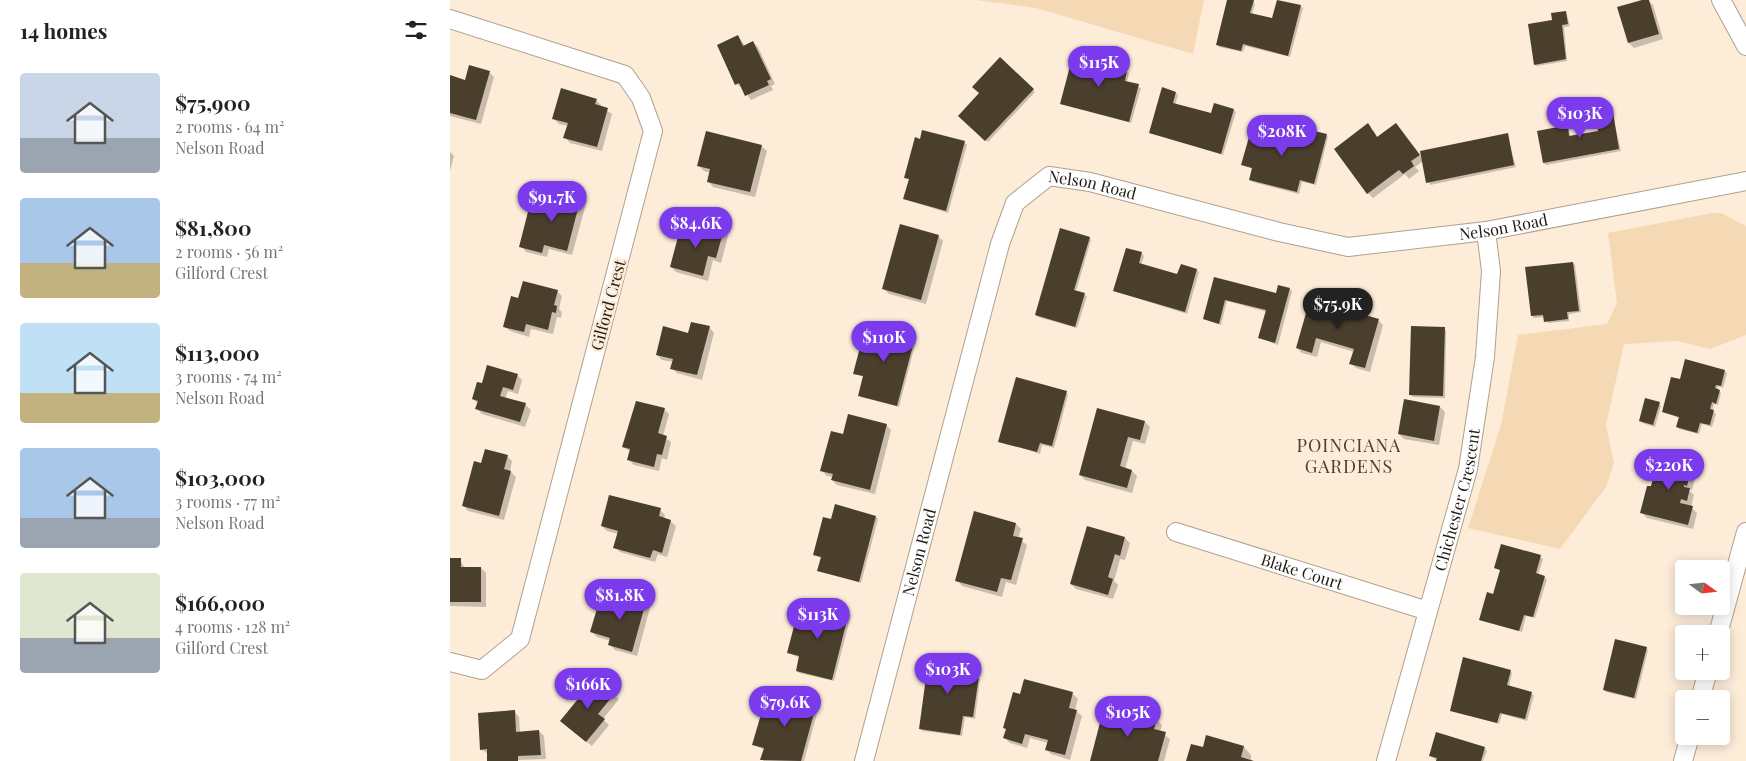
<!DOCTYPE html>
<html lang="en">
<head>
<meta charset="utf-8">
<style>
  body { margin:0; font-family:"Playfair Display",serif; background:#f6f6f6; color:#222; height:100vh; display:flex; flex-direction:column; font-size:19px; white-space:nowrap }
  * { box-sizing:border-box; margin:0 }
  p { font-size:16px; color:#767676 }
  .icon { flex:none; width:28px; height:28px; fill:none; stroke:currentColor; stroke-width:2; stroke-linecap:round; stroke-linejoin:round }
  .map { position:relative; flex:1; overflow:hidden }
  .panel { display:flex; flex-direction:column; background:#fff; width:450px }
  .panel>* { flex:none }
  .needle { width:32px; rotate:105deg }
  .controls { position:absolute; left:1225px; top:560px; display:grid; gap:10px }
  .controls a { display:grid; place-items:center; width:55px; height:55px; border-radius:5px; background:#fff; box-shadow:0 2px 12px #0003; font-size:25px }
  .price { position:absolute; translate:-50% -42px; padding:0 11px; border-radius:18px; background:#7c3aed; color:#fff; font-size:16px; line-height:32px; filter:drop-shadow(0 1px 2px #0008) }
  .price::after { content:''; position:absolute; left:50%; top:30px; width:15px; height:11px; margin-left:-8px; background:inherit; clip-path:polygon(0 0,100% 0,50% 100%) }
  .price.selected { background:#222; color:#fff }
  ul { padding:0; list-style:none }
  li { display:flex; align-items:center; gap:15px; height:125px; padding:0 20px }
  li span { display:grid; place-items:center; flex:none; width:140px; height:100px; border-radius:5px; color:#555 }
  li>.icon { margin-inline-start:auto }
  span .icon { width:60px; height:60px; fill:#fffc; stroke-width:1 }
  li b { font-size:21px }
  h2 { display:flex; justify-content:space-between; align-items:center; height:60px; padding:0 20px; font-size:21px }
  main { display:flex; flex:1; min-height:0 }
  .map>svg:first-child { display:block }
  .green { fill:#f5d8b4 }
  .shadow { fill:#0003 }
  .building { fill:#4a3e2d }
  .lines { fill:none; stroke-linecap:round; stroke-linejoin:round }
  .street-casing { stroke:#b0a18e; stroke-width:20 }
  .street { stroke:#fff; stroke-width:18 }
  .labels { text-anchor:middle; stroke-width:5; stroke-linejoin:round; paint-order:stroke }
  .street-label { font-size:16px; fill:#1f1a13; stroke:#fcecd8 }
  .neighbourhood-label { font-size:18px; letter-spacing:1px; fill:#4c402f; stroke:#fcecd8 }
</style>
</head>
<body>
<main>
<section class="panel">
<h2>14 homes<svg class="icon" aria-label="filters" viewBox="0 0 24 24"><path d="M4 7h16M4 17h16"/><circle cx="9" cy="7" r="2"/><circle cx="15" cy="17" r="2"/></svg></h2>
<ul>
<li><span style="background:linear-gradient(#c9d6e8 65%,#9aa5b1 0)"><svg class="icon" aria-label="home" viewBox="0 0 24 24"><path d="M3 11l9-7 9 7M6 9v11h12V9"/></svg></span><div><b>$75,900</b><p>2 rooms · 64 m²</p><p>Nelson Road</p></div></li>
<li><span style="background:linear-gradient(#a9c7e8 65%,#c2b280 0)"><svg class="icon" aria-label="home" viewBox="0 0 24 24"><path d="M3 11l9-7 9 7M6 9v11h12V9"/></svg></span><div><b>$81,800</b><p>2 rooms · 56 m²</p><p>Gilford Crest</p></div></li>
<li><span style="background:linear-gradient(#bfe0f5 70%,#c2b280 0)"><svg class="icon" aria-label="home" viewBox="0 0 24 24"><path d="M3 11l9-7 9 7M6 9v11h12V9"/></svg></span><div><b>$113,000</b><p>3 rooms · 74 m²</p><p>Nelson Road</p></div></li>
<li><span style="background:linear-gradient(#a9c7e8 70%,#9aa5b1 0)"><svg class="icon" aria-label="home" viewBox="0 0 24 24"><path d="M3 11l9-7 9 7M6 9v11h12V9"/></svg></span><div><b>$103,000</b><p>3 rooms · 77 m²</p><p>Nelson Road</p></div></li>
<li><span style="background:linear-gradient(#dfe7d0 65%,#9aa5b1 0)"><svg class="icon" aria-label="home" viewBox="0 0 24 24"><path d="M3 11l9-7 9 7M6 9v11h12V9"/></svg></span><div><b>$166,000</b><p>4 rooms · 128 m²</p><p>Gilford Crest</p></div></li>
</ul>
</section>
<div class="map">
<svg width="1296" height="761" viewBox="0 0 1296 761">
  <rect width="100%" height="100%" fill="#fcecd8"/>
  <g class="green">
    <path d="M526,0h228l-11,54 -157,-46z"/>
    <path d="M1262,213h9l25,13v109l-36,14 -33,-8 -53,3 -18,81 8,38 -8,24 -46,62 -92,-21 33,-103 17,-90 89,-11 10,-21 -9,-70z"/>
  </g>
  <g class="shadow">
    <path d="M778,0l25,1 2,3 -3,11 21,5 27,-14 3,2 -13,49 -45,-11 -2,6 -24,-5 -2,-3z"/>
    <path d="M1197,0l6,5 10,34 -29,9 -5,-5z"/>
    <path d="M1116,12l4,14 -6,1 3,34 -30,5 -2,-2 18,-43z"/>
    <path d="M288,36l7,10 8,-4 5,5 17,37 -4,2 2,4 -22,10 -8,-12 -7,-4z"/>
    <path d="M550,59l35,33 -47,50 -28,-26 21,-23z"/>
    <path d="M657,60l2,6 20,7 -2,9 14,6 -10,35 -69,-19z"/>
    <path d="M39,72l5,5 -13,47 -31,-8v-39l16,4z"/>
    <path d="M726,93l2,2 -3,10 37,10 21,-5 3,2 -13,43 -73,-22z"/>
    <path d="M146,100l5,5v2l11,7 -10,37 -32,-8 -5,-6 3,-11 -9,-2 -5,-5z"/>
    <path d="M1161,107l10,44 -75,14 -2,-2 23,-36 4,10 29,-5z"/>
    <path d="M946,124l26,34 85,-24 9,33 -86,18 -7,-24 -8,6 4,4 -10,8 -4,-5 -32,24 -5,-5 5,-63 5,8z"/>
    <path d="M839,128l2,2 -3,11 20,5 18,-11 2,2 -12,48 -14,-3 -3,12 -46,-12 -3,-2 3,-11 -10,-4z"/>
    <path d="M514,142l3,3 -19,68 -44,-14 6,-19 -4,-3z"/>
    <path d="M311,146l6,5 -12,46 -42,-10 -5,-6 3,-8 -7,-2 -5,-5z"/>
    <path d="M0,152l4,4 -4,15z"/>
    <path d="M108,188l24,7 5,5 -15,55 -23,-6 -2,8 -21,-5 -5,-6 31,-34z"/>
    <path d="M273,231l5,5 -7,27 -8,-3 -5,21 -32,-9 -5,-5 32,-30z"/>
    <path d="M488,236l5,5 -17,63 -37,-10 -5,-5z"/>
    <path d="M639,238l2,2 -15,51 11,5 -10,32 -39,-11 -2,-2z"/>
    <path d="M691,253l3,3 -3,9 37,11 19,-6 2,2 -12,42 -73,-23z"/>
    <path d="M1123,263l2,2 6,47 -12,2v7l-21,2 -3,-6 -11,1 -2,-2z"/>
    <path d="M765,278l62,17 13,-6 2,2 -14,54 -19,-7 8,-26 -40,-11 -6,24 -17,-6z"/>
    <path d="M107,291l5,5 -3,13 3,3 -1,6 -4,-1 -4,17 -22,-5 -2,8 -19,-6 -6,-5 15,-27z"/>
    <path d="M860,301l68,19 5,5 -13,47 -14,-4 -5,-5 3,-11 -33,-10 -4,15 -15,-4 -5,-5z"/>
    <path d="M259,327l5,6 -12,47 -25,-7 -5,-5 1,-6 -11,-2 -5,-5 32,-21z"/>
    <path d="M994,328l2,3 -1,67 -32,-1 -3,-2z"/>
    <path d="M465,335l2,2 -18,70 -37,-10 -2,-2 4,-18 -10,-4 21,-37z"/>
    <path d="M1274,371l3,2 -4,15 -5,-2 -1,4 4,3 -3,12 -4,-1 -2,7 4,3 -4,13 -10,-3 -3,10 -20,-5 -2,-2 2,-9 -16,-6 18,-31z"/>
    <path d="M67,375l5,5 -4,14 -10,-3 -3,8 20,5 6,6 -6,17 -43,-13 -5,-5 1,-5 -5,-5z"/>
    <path d="M616,392l2,3 -14,53 -12,-3 -2,9 -40,-13z"/>
    <path d="M1209,403l2,3 -6,21 -13,-4 -2,-2z"/>
    <path d="M990,407l5,5 -6,33 -35,-6 -5,-5z"/>
    <path d="M214,409l5,5 -6,22 8,6 -4,18 -5,-2 -3,13 -25,-6 -5,-5 2,-8 -8,-5z"/>
    <path d="M648,409l47,13 5,5 -5,17 -12,-3 -8,28 7,2 5,5 -5,17 -47,-13 -5,-5z"/>
    <path d="M436,425l5,5 -16,64 -38,-9 -5,-5 1,-3 -6,-1 -6,-6 23,-35z"/>
    <path d="M57,456l5,5 -2,10 6,6 -12,43 -36,-9 -5,-6 19,-41z"/>
    <path d="M1237,458l5,5 -2,9 5,6 -3,12 -4,-1 6,6 -3,12 6,6 -4,16 -46,-11 -5,-5 20,-48z"/>
    <path d="M210,510l5,5 -1,4 6,2 6,5 -9,31 -9,-3 -3,8 -35,-10 -5,-5 3,-13 -11,-3 -5,-5z"/>
    <path d="M426,517l2,2 -17,64 -42,-13 3,-12 -8,-3 18,-35z"/>
    <path d="M566,524l5,5 -3,9 9,7 -11,40 -10,-3 -4,15 -40,-11 -5,-6z"/>
    <path d="M675,538l5,5 -5,17 -5,-1 -6,22 4,4 -5,14 -37,-10 -5,-5z"/>
    <path d="M1090,557l3,2 -5,16 9,4 -12,39 -9,-2 -4,16 -39,-11 -2,-2 13,-24 7,-24 -6,-3z"/>
    <path d="M0,559l10,1 5,8h16l5,5v34l-36,-1z"/>
    <path d="M196,599l5,5 -14,52 -22,-6 -5,-5 1,-4 -14,-4 -5,-5 28,-22z"/>
    <path d="M398,613l3,2 -17,66 -35,-8 -2,-2 3,-13 -11,-5 22,-38z"/>
    <path d="M1196,648l2,2 -12,49 -30,-7 -2,-3z"/>
    <path d="M519,661l3,2 -2,13 10,3 -5,40 -10,-2 -3,19 -39,-5 -3,-2z"/>
    <path d="M1060,671l2,2 -3,14 25,8 -7,26 -25,-7 -3,10 -48,-14z"/>
    <path d="M146,679l23,20 -16,20 6,6 -17,21 -25,-20z"/>
    <path d="M575,681l48,13 5,5 -3,11 7,6 -12,44 -19,-6 -5,-5 2,-6 -18,-5 -3,10 -17,-5 -5,-5z"/>
    <path d="M366,703l3,3 -15,55h-41l2,-11 -11,-5 22,-36z"/>
    <path d="M667,709l40,11 5,5 -2,7 10,7 -6,22h-73l23,-41z"/>
    <path d="M64,711l5,6 1,16 19,-2 5,5 2,23 -57,2 -1,-7 -7,-5z"/>
    <path d="M794,747l7,8v6h-64l17,-13z"/>
    <path d="M1034,748l3,3 -4,10h-46l-7,-6z"/>
  </g>
  <g class="building">
    <path d="M777,0h27l-4,13 22,5 5,-18 24,5 -13,51 -45,-12 -2,7 -25,-6z"/>
    <path d="M1192,0h7l10,34 -31,9 -11,-36z"/>
    <path d="M1116,11l2,13 -6,1 4,34 -32,6 -6,-41 24,-4 -1,-7z"/>
    <path d="M288,35l5,11 10,-5 18,38 -4,2 2,4 -24,11 -6,-13 -4,2 -18,-40z"/>
    <path d="M624,51l34,8 -1,5 20,6 -2,11 14,3 -10,38 -69,-18z"/>
    <path d="M550,57l34,32 -49,52 -27,-25 21,-23 -7,-6z"/>
    <path d="M19,65l21,6 -14,49 -26,-7v-38l15,5z"/>
    <path d="M712,87l14,5 -3,11 38,10 3,-10 20,6 -13,45 -72,-21z"/>
    <path d="M111,88l36,11 -2,5 13,4 -11,39 -34,-9 5,-15 -16,-4z"/>
    <path d="M1162,106l7,43 -76,14 -6,-32 31,-6 1,11 29,-5 -3,-22z"/>
    <path d="M809,119l30,8 -3,12 21,6 3,-15 17,4 -13,50 -14,-4 -3,12 -48,-12 3,-12 -11,-3 10,-35 5,1z"/>
    <path d="M918,123l9,14 19,-14 24,32 -9,6 3,5 -11,8 -4,-4 -32,24 -33,-45z"/>
    <path d="M472,130l43,11 -19,70 -43,-12 6,-20 -5,-1 11,-41 5,2z"/>
    <path d="M256,131l56,14 -12,47 -43,-10 3,-13 -13,-3z"/>
    <path d="M1058,133l6,32 -88,18 -6,-32z"/>
    <path d="M107,187l25,6 -15,58 -23,-6 -2,8 -23,-6 11,-43 21,6z"/>
    <path d="M255,224l19,5 -8,29 -8,-2 -5,20 -33,-9 10,-38 22,6z"/>
    <path d="M450,224l39,11 -18,65 -39,-11z"/>
    <path d="M610,228l30,9 -16,53 11,3 -10,34 -40,-12z"/>
    <path d="M676,248l16,4 -3,11 38,11 4,-10 16,5 -12,43 -72,-21z"/>
    <path d="M1123,262l6,49 -12,1 1,7 -24,3 -1,-7 -12,1 -6,-49z"/>
    <path d="M764,277l62,16 2,-8 12,3 -15,55 -17,-5 8,-28 -41,-10 -6,24 -16,-5z"/>
    <path d="M73,281l35,9 -4,15 3,1 -1,7 -4,-1 -4,18 -22,-6 -2,8 -21,-5 8,-31 7,2z"/>
    <path d="M860,299l69,20 -14,49 -16,-4 5,-15 -38,-11 -4,15 -16,-5z"/>
    <path d="M241,322l19,4 -13,49 -27,-6 3,-10 -17,-4 7,-29 25,7z"/>
    <path d="M427,323l39,11 -19,72 -39,-10 5,-20 -10,-2 11,-42 10,2z"/>
    <path d="M961,326l34,1 -2,69 -34,-1z"/>
    <path d="M1235,359l40,11 -4,16 -5,-1 -1,3 5,2 -4,14 -4,-2 -2,7 4,1 -4,15 -10,-2 -3,10 -21,-6 3,-10 -17,-5 9,-35 9,2z"/>
    <path d="M37,365l31,9 -5,16 -10,-3 -3,9 26,7 -6,19 -45,-13 3,-8 -6,-2 5,-17 5,1z"/>
    <path d="M566,377l51,14 -15,55 -12,-3 -3,9 -39,-10z"/>
    <path d="M1195,398l15,4 -7,23 -14,-4z"/>
    <path d="M954,399l36,7 -6,35 -36,-7z"/>
    <path d="M186,401l29,7 -7,25 9,3 -5,19 -5,-1 -3,13 -27,-7 3,-11 -8,-2z"/>
    <path d="M647,408l48,13 -5,19 -12,-3 -8,29 12,4 -5,18 -48,-13z"/>
    <path d="M398,414l39,10 -17,66 -39,-10 2,-6 -13,-3 11,-40 12,3z"/>
    <path d="M35,449l23,6 -4,14 7,2 -12,45 -37,-10 12,-45 7,2z"/>
    <path d="M1214,451l24,6 -4,13 7,1 -4,15 -3,-1v2l6,1 -3,13 -6,-2 -1,4 13,3 -5,19 -48,-12 7,-27h4l6,-23 4,1z"/>
    <path d="M159,495l52,13 -2,8 12,4 -9,33 -9,-3 -3,8 -37,-10 5,-17 -17,-5z"/>
    <path d="M385,504l41,12 -17,66 -42,-11 4,-14 -8,-2 10,-38 8,2z"/>
    <path d="M524,511l42,12 -3,13 10,2 -12,42 -10,-2 -4,14 -42,-11z"/>
    <path d="M637,526l38,11 -5,19 -5,-2 -7,23 5,2 -5,16 -38,-11z"/>
    <path d="M1051,544l40,11 -5,18 9,3 -12,41 -9,-2 -5,16 -40,-11 8,-28 6,2 7,-24 -6,-2z"/>
    <path d="M0,558h11v9h20v35h-31z"/>
    <path d="M174,591l23,7 -15,54 -24,-7 2,-7 -20,-6 9,-30 20,6z"/>
    <path d="M362,603l37,9 -17,68 -36,-9 3,-15 -12,-3 11,-42 12,3z"/>
    <path d="M1165,639l32,8 -13,51 -31,-8z"/>
    <path d="M479,655l41,5 -2,14 11,2 -6,41 -10,-1 -3,19 -41,-6z"/>
    <path d="M1013,657l48,13 -4,15 25,7 -7,27 -25,-6 -3,10 -47,-12z"/>
    <path d="M146,677l19,16 -17,21 7,5 -19,23 -26,-21z"/>
    <path d="M574,679l49,13 -4,16 8,2 -12,45 -20,-5 3,-10 -23,-6 -3,10 -19,-6 3,-9 -3,-1 10,-36 7,2z"/>
    <path d="M329,692l38,10 -16,59 -41,-1 4,-12 -12,-3 12,-41 11,3z"/>
    <path d="M667,708l40,10 -3,11 12,3 -8,29h-68l12,-46 12,3z"/>
    <path d="M65,710l1,22 23,-2 2,25 -23,1v5h-31v-12l-7,1 -2,-37z"/>
    <path d="M986,732l49,15 -4,14h-45l1,-3 -8,-2z"/>
    <path d="M756,735l38,11 -3,11 13,4h-68l5,-17 12,3z"/>
  </g>
  <g class="lines">
    <defs>
      <g id="street">
        <path d="M1271,0l25,46"/>
        <path d="M0,19l175,56 16,23 12,33 -133,508 -38,31 -32,-8"/>
        <path id="s1" d="M726,532l252,79"/>
        <path d="M1268,634l28,-102"/>
        <path d="M1250,699l8,-28"/>
        <path id="s2" d="M414,761l136,-517 15,-41 34,-27 41,6 189,50 69,15 138,-16 260,-50"/>
        <path id="s3" d="M936,761l82,-292 17,-112 6,-86 -5,-40"/>
        <path d="M1233,761l7,-25"/>
      </g>
    </defs>
    <use href="#street" class="street-casing"/>
    <use href="#street" class="street"/>
  </g>
  <g class="labels">
    <g class="street-label">
      <text dy="6" stroke="none"><textPath href="#s2" startOffset="666">Nelson Road</textPath></text>
      <text dy="6" stroke="none"><textPath href="#s2" startOffset="1086">Nelson Road</textPath></text>
      <text transform="translate(158 305) rotate(-75)" y="6">Gilford Crest</text>
      <text dy="6" stroke="none"><textPath href="#s3" startOffset="271">Chichester Crescent</textPath></text>
      <text dy="6" stroke="none"><textPath href="#s2" startOffset="216">Nelson Road</textPath></text>
      <text dy="6" stroke="none"><textPath href="#s1" startOffset="132">Blake Court</textPath></text>
    </g>
    <g class="neighbourhood-label">
      <text x="899" y="452">POINCIANA<tspan x="899" dy="21">GARDENS</tspan></text>
    </g>
  </g>
</svg>
<div class="controls">
<a><svg class="needle" viewBox="-14 -14 28 28"><path d="M0-13l5 13h-10z" fill="#e53935"/><path d="M0 13l5-13h-10z" fill="#767676"/></svg></a>
<a>+</a>
<a>−</a>
</div>
<b class="price" style="left:649px;top:88px">$115K</b>
<b class="price" style="left:1130px;top:139px">$103K</b>
<b class="price" style="left:832px;top:157px">$208K</b>
<b class="price" style="left:102px;top:223px">$91.7K</b>
<b class="price" style="left:246px;top:249px">$84.6K</b>
<b class="price selected" style="left:888px;top:330px">$75.9K</b>
<b class="price" style="left:434px;top:363px">$110K</b>
<b class="price" style="left:1219px;top:491px">$220K</b>
<b class="price" style="left:170px;top:621px">$81.8K</b>
<b class="price" style="left:368px;top:640px">$113K</b>
<b class="price" style="left:498px;top:695px">$103K</b>
<b class="price" style="left:138px;top:710px">$166K</b>
<b class="price" style="left:335px;top:728px">$79.6K</b>
<b class="price" style="left:678px;top:738px">$105K</b>
</div>
</main>
</body>
</html>
